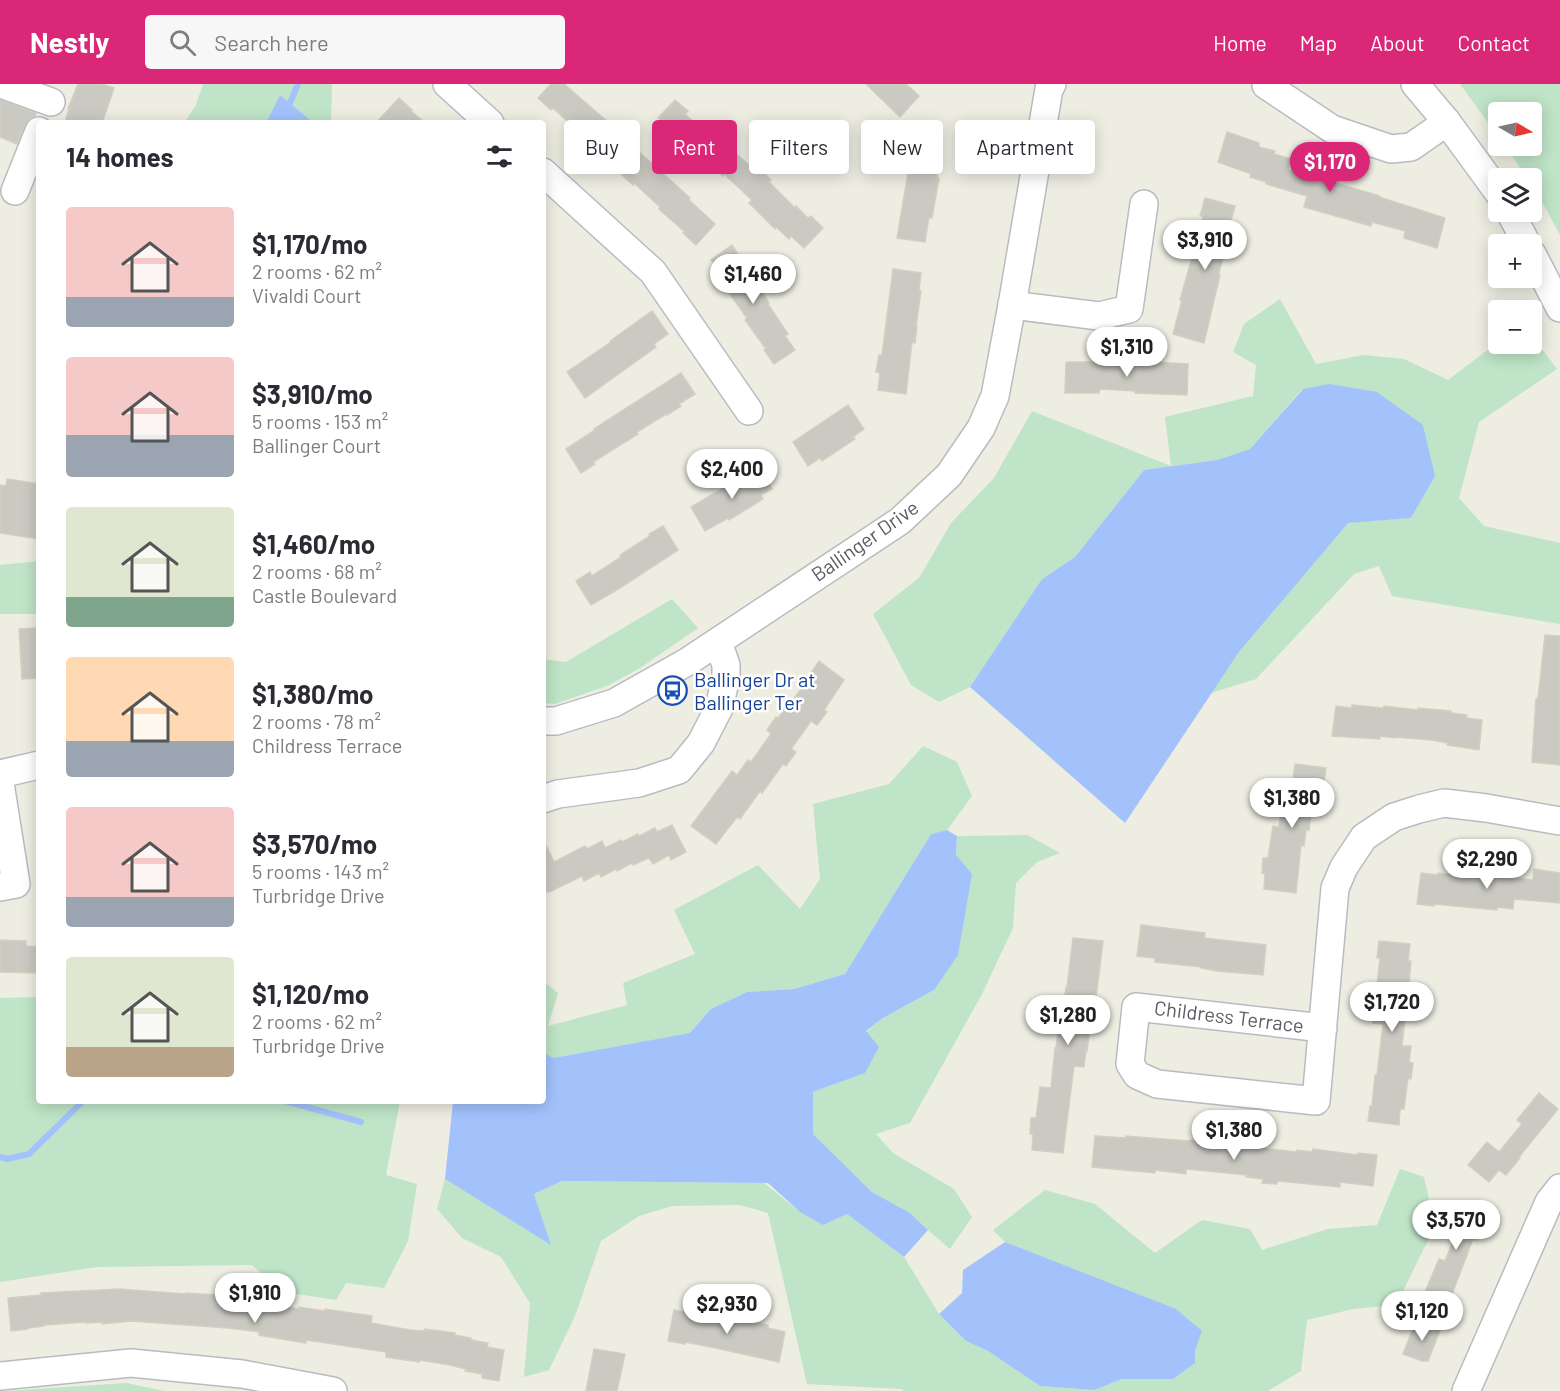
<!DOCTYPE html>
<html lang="en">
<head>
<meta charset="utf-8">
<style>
  body { margin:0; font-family:Barlow,sans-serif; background:#f7f7f7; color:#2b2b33; height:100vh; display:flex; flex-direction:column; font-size:22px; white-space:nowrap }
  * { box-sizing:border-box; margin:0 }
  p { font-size:20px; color:#7c7c81 }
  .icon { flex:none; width:33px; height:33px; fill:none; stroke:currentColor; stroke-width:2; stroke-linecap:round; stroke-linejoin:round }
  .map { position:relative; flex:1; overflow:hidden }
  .details { position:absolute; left:36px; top:36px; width:510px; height:984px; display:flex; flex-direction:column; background:#fff; border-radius:6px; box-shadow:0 3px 15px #0003 }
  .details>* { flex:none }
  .hud { position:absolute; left:564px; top:36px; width:570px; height:54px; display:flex; gap:12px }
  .needle { width:39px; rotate:99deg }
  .controls { position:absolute; left:1488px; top:18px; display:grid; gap:12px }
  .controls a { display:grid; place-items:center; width:54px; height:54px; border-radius:6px; background:#fff; box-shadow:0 3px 15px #0003; font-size:30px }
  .price { position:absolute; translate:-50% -51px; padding:0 14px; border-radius:21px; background:#fff; color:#222; font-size:20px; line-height:39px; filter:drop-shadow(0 2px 3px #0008) }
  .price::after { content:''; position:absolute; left:50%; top:36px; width:18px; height:14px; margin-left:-9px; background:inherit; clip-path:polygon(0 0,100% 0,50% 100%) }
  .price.selected { background:#db2777; color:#fff }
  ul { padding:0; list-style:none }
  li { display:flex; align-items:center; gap:18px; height:150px; padding:0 30px }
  li span { display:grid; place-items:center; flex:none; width:168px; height:120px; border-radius:6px; color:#555 }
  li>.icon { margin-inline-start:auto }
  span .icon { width:72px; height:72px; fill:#fffc; stroke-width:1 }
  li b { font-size:26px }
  h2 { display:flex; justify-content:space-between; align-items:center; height:72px; padding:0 30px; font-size:26px }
  .tag { padding:0 21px; border-radius:6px; background:#fff; box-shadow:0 3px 15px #0003; font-size:21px; line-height:54px }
  .tag.selected { background:#db2777; color:#fff }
  header { display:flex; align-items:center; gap:36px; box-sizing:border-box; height:84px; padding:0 30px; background:#db2777; color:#fff }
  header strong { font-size:28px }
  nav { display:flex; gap:33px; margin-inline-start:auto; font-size:21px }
  .search { width:420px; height:54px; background:#f7f7f7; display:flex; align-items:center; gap:15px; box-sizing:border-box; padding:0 21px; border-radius:6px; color:#7c7c81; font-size:22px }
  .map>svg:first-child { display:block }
  .green { fill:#bfe4c7 }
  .water { fill:#a3c2fc }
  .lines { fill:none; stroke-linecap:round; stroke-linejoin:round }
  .stream { stroke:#a3c2fc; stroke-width:6 }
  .building { fill:#cac9c2; stroke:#d1d0c1; stroke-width:1.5 }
  .minor-casing { stroke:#babbc1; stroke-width:30 }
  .minor { stroke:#fff; stroke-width:27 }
  .labels { text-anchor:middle; stroke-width:5; stroke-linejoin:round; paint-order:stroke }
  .street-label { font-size:20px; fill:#5b5c63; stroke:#fff }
  .transit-label { font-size:20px; fill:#164399; stroke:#fff; text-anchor:start }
</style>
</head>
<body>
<header>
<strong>Nestly</strong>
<div class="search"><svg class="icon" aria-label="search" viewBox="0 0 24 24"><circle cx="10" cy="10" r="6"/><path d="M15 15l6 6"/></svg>Search here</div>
<nav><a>Home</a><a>Map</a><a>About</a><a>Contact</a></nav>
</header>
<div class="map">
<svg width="1560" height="1307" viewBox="0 0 1560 1307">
  <rect width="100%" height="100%" fill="#edede2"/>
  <g class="green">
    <path d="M203,0h129l-1,39h-22v-4l-29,-24 -14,28h-82l12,-18z"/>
    <path d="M1460,0h100v151l-15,-28 -13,-21v-8h-5l-22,-32h27v-34h-34v24z"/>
    <path d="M1280,215l36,65 48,-9 40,4 44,21 50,-38v2h34v-8l25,33 -78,53 -20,76 25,28 76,17v81l-168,-28 -13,-30 -25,8 -98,105 -45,14 28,-41 109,-130 63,-4 -109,-129 -52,60 -33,11 -73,10 -69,87 -33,22 -72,108 -31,15 -28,-17 -38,-71 46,-36 32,-55 43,-45 38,-67 139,55 -6,-49 88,-21 3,-31 -23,-13 11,-28z"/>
    <path d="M39,477v53h-39v-49z"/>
    <path d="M672,515l26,29 -58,40 -31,17 -54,19 -12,-1v-44l23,3z"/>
    <path d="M923,662l34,16 15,34 -25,34 -16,4 -86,140 -51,15 -47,3 -36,17 -20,24 -138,25 -10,-6v-71l15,12 -10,33 79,-21 -4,-22 72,-29 -21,-44 84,-45 42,44 20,-30 -7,-75 76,-20z"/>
    <path d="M1027,751l33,18 -23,9 -21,21 -3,45 -31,66 -72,129 -34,11 17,19 61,36 18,28 -22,32 -22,-19 -18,-17 -38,-21 -59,-58v-42l52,-19 1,-41 17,-14 51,-28 22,-135 1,-19z"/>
    <path d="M39,913v104h361l-14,74 31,9 -9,57 -24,47 -38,-5 -10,17 -52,-8 -32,-27 -155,2 -97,15v-284z"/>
    <path d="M1400,1085l24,8 11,49 -39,79 -43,4 -46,11 -6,51 -33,20h-365l-1,-2 -95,-5 -39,-171 -28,-8 -68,1 -33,10 -38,25 -26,75 -26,54 -25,7 6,-74 -29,-46 -39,-19 -25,-29 8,-30 105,65 -16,-50 28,-13 202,2 36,29 47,2 57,43 35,57 27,27 22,10 52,35 53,4 29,-11h51l22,-28 7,-20 -140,-66 -57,-23 -12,-12 52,-40 50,14 60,49 47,-33 48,9 12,21 66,-21 49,-4z"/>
    <path d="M126,1299l38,8h-158z"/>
  </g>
  <g class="water">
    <path d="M280,11l29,24v4h-43z"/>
    <path d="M1329,300l48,8 46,33 12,51 -24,42 -63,5 -109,129 -114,171 -155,-136 72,-108 33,-22 69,-87 73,-10 33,-11 53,-60z"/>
    <path d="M947,746l10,6 -1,19 16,19 -14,81 -24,35 -51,28 -17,13 13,16 -14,26 -52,19v42l59,58 38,21 18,17 -24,27 -57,-43 -24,11 -23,-13 -32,-29 -206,-2 -28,13 17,51 -106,-66 8,-78h90v-49l10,6 137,-25 21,-24 36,-17 47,-3 51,-15 86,-140z"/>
    <path d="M1005,1158l171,67 26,22 -7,20v12l-22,16h-51l-28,11 -54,-4 -52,-35 -22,-10 -27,-27 23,-21 1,-23z"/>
  </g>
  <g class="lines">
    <g class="stream">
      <path d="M290,19l8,-19"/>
      <path d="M285,1017l76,21"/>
      <path d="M0,1073l7,2 22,-5 54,-53"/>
    </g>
  </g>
  <g class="building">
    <path d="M78,0h24l12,4 -12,35h-37l4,-14h-1z"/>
    <path d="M551,0h13l45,39 -1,1 70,63 12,11 -1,2 26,24 -19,21 -13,-12 2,-1 -26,-23 1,-2 -26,-24 -1,2 -12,-11 2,-3 -32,-29 -2,2 -12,-11 1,-2 -25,-23 -2,2 -13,-12z"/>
    <path d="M866,0h40l13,12 -19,21z"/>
    <path d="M399,14l13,12 -1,1 14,12h-49z"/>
    <path d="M0,16l36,13 -1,3 -6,3 -4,6 -8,19 -17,-7z"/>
    <path d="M675,16l13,11 -3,3 38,35 3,-4 30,26 3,-3 12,12 -2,2 26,26 1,-2 12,12 3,-2 12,12 -19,20 -13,-12 -2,3 -13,-12 -1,2 -26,-26 3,-3 -28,-26 -1,2 -13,-12 -3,4 -38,-35 2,-3 -13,-12z"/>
    <path d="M1227,48l32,11v4l16,4 -1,3 17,5 -3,11 75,21 17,5 -1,1 66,21 -8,30 -33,-10 1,-7 -33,-9 -1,4 -67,-19 3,-11 -41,-12v-2l-16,-5 1,-3 -33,-12z"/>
    <path d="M910,62l28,5 -2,14h3l-2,13h2l-7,40 -3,-1 -4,25 -28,-4 13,-77 -3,-1z"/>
    <path d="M1205,114l30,8 -5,18 3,1 -15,50h2l-16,68 -31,-9 9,-34h-2l19,-67 4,-17h-3z"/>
    <path d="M732,161l9,14 -2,2 19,29 2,-1 9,14 -1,1 20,30 -3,2 10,14 -21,14 -10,-14 2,-1 -21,-29 2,-2 -30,-42 4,-3 -10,-13z"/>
    <path d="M893,185l28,4 -2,17 2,1 -5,35h1l-2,17 -3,-1 -6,52 -28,-4 2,-17 -4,-1 3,-17h3z"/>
    <path d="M652,227l16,23 -14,10 2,3 -71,51 -18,-26 44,-30 -1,-1z"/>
    <path d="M1066,278h54l34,2v-2l34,2 -1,31 -52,-2v-2l-35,-2 -1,4h-34z"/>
    <path d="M681,289l14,21 -16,10 2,2 -14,9 -1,-1 -29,18 1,2 -45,28 2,2 -14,9 -15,-24 29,-19 -1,-1 15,-10z"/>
    <path d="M848,321l16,24 -11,8 2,2 -33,22 -2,-3 -12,8 -15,-24z"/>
    <path d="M759,383l13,22 -11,6 2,4 -34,21 -1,-2 -23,13 -14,-24z"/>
    <path d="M7,395l32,5v55l-39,-6v-48l6,1z"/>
    <path d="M663,442l15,24 -58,38 -29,17 -15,-24 14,-9 2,4 29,-19 -1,-2 30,-19 -1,-2z"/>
    <path d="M35,544l1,2 3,-1v49l-17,1 -3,-50z"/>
    <path d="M1545,551l15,1v129l-28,-3 4,-63 2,-1z"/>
    <path d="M819,577l25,19 -20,30 3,2 -10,13 -6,-4 -20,28 5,3 -10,14 -3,-2 -21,29 -2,-2 -20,28 -3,-2 -21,27 -25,-18 41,-55 5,4 11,-15 3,2 20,-28 -4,-4 9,-13 2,1 10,-13h1l21,-28 -1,-1z"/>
    <path d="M1352,621l31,3 1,-2 34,4v-2l33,3v2l16,2 -1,3 16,2 -3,30 -32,-5 1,-2 -17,-3 -35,-3v1l-16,-2v3l-48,-3 4,-30 16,2z"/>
    <path d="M1295,680l31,4 -2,15h-3l-2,16h-3l-2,16 -3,-1 -2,16h-3l-2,16 -3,-1 -5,48 -32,-4 1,-15 -3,-1 1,-15h5l5,-32 6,1 4,-31h5l2,-16h3z"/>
    <path d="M672,741l14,27 -15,8 -2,-5 -16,9 -4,-6 -16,7 -1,-2 -15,8 -1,-2 -15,8 -2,-4 -15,8 -2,-5 -33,16 -1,-1 -5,2v-54l11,23 31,-16 2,3 15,-8 3,7 16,-8 1,2 16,-8 1,2 16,-8 2,4z"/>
    <path d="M1534,785l26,4v30l-46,-4 -1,10 -16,-2v3l-63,-6v2l-17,-2 4,-31 16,2 1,-2 15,2 1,-2 14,2v-2l65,7z"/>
    <path d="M1141,841l64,8 -1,5 62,7 -3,30 -46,-4 -16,-3v-1l-46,-5v-4l-18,-2z"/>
    <path d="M1073,854l30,3 -6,49 -2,14h-2l-6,47h-1l-2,16 -10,-1 -11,87 -31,-3 1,-16h-3l1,-16h5l4,-31 11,1 4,-40h1l6,-48 2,1 2,-14h1z"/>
    <path d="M0,856l26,1v5l13,1v26l-39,-1z"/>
    <path d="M1379,857l31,3 -2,17h3l-3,33h4l-2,16 -4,-1 -4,37h9l-2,16 4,1 -2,16 -3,-1 -4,31h-4l-1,16 -31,-4 2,-15h2l3,-31h2l6,-51 -10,-1 7,-65h-3z"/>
    <path d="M1539,1009l19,16 -39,48 1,1 -14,17 -7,-5 -10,12 -21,-17 19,-23 12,10 23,-28 -5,-4z"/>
    <path d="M1095,1052l31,2v-2l63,5 1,-1 14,1v-2l18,2v3l75,8v-2l15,2 1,-3 45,6v-2l19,2 -4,31 -33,-4v5l-63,-6v3l-15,-1 1,-4 -17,-2 1,-2 -61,-6v5l-31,-4v3l-63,-6z"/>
    <path d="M1465,1117l19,8 -4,10 4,1 -8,20 -3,-1 -24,63 -24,-10 14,-33 6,2 12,-29 -9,-4 8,-20 5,2z"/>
    <path d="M119,1205l67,5v-1l30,2 83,14v-2l26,4v-2l47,7 -1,7 39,7 14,1 1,-2 30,4v2l16,3v2l17,3 -1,4 17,3 -5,31 -17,-3v-4l-17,-3 1,-2 -16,-4 -31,-5v2l-33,-5v-5l-66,-10 -14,-2v3l-47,-8v-3l-31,-4 -97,-7 -29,3v-2l-16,1v-1l-42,3v1l-16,2v1l-17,2 -3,-33 33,-3v-2z"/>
    <path d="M674,1226l17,3v-3l16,3 -1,2 62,10v3l17,4 -6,30 -63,-14 -31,-6v2l-17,-3z"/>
    <path d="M1416,1237l24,9 -12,31h-6l-19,-7z"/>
    <path d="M594,1265l31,5 -8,37h-31z"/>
  </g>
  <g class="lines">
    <defs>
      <g id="minor">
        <path d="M1,0l50,18"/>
        <path d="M447,0l43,39"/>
        <path d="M1415,0l32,38 51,70"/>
        <path d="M1266,1l66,44 59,20 20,-2 36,-25"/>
        <path d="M543,88l110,100 96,139"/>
        <path d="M15,107l24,-60"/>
        <path d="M1510,128l17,32"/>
        <path d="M1532,170l28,54"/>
        <path d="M1012,221l87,11 30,-7 15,-105"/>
        <path d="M543,637h13l58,-18 73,-41 213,-141 49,-46 32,-47 14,-32 17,-91 37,-216 3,-5"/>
        <path d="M0,690l39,-9"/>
        <path d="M0,699l16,101 -16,3"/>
        <path d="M543,715l15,-5 81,-11 40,-13 22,-27 18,-35 7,-31v-12l-8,-23"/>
        <path d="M1323,944l-187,-21 -6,57 7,11 20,9 159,17 19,-213 9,-21 20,-30 30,-20 25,-8 25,-6 42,5 74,13"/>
        <path d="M0,1292l131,-13 111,11 91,17"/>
        <path d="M1466,1307l83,-189 11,-14"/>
      </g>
    </defs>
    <use href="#minor" class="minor-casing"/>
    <use href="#minor" class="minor"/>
  </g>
  <defs>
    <symbol id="bus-ring" viewBox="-11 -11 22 22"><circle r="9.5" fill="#fff" stroke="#1a4fb4" stroke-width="1.5"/><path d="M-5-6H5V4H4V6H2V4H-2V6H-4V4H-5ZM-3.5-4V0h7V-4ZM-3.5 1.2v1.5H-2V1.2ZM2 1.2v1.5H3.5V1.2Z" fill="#1a4fb4"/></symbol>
  </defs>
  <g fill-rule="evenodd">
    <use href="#bus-ring" x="656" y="590" width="33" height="33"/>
  </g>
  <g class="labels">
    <g class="street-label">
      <text transform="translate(865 457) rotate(-35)" y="7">Ballinger Drive</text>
      <text transform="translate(1229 933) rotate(7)" y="7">Childress Terrace</text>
    </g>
    <g class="transit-label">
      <text x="694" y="603">Ballinger Dr at<tspan x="694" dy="23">Ballinger Ter</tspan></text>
    </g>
  </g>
</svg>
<div class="controls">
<a><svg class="needle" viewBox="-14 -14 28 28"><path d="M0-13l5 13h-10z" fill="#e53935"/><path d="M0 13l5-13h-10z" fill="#7c7c81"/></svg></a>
<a><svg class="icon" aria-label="layers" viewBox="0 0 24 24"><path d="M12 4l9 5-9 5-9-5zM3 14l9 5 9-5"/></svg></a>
<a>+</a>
<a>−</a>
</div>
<b class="price selected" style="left:1330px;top:109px">$1,170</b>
<b class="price" style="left:1205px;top:187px">$3,910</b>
<b class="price" style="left:753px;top:221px">$1,460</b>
<b class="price" style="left:1127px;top:294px">$1,310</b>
<b class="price" style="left:732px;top:416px">$2,400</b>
<b class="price" style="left:1292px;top:745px">$1,380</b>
<b class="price" style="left:1487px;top:806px">$2,290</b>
<b class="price" style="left:1392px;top:949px">$1,720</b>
<b class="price" style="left:1068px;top:962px">$1,280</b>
<b class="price" style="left:1234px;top:1077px">$1,380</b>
<b class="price" style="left:1456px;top:1167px">$3,570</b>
<b class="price" style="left:255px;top:1240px">$1,910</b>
<b class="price" style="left:727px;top:1251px">$2,930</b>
<b class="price" style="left:1422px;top:1258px">$1,120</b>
<div class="hud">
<a class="tag">Buy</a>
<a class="tag selected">Rent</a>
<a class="tag">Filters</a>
<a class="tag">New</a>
<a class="tag">Apartment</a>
</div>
<section class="details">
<h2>14 homes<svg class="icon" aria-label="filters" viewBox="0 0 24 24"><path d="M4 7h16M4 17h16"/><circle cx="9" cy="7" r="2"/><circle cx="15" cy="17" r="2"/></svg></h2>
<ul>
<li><span style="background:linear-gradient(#f6c9c9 75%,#9aa5b1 0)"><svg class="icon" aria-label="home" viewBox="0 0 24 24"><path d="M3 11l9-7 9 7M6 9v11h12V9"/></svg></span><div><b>$1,170/mo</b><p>2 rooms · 62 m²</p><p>Vivaldi Court</p></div></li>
<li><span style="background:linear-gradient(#f6c9c9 65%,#9aa5b1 0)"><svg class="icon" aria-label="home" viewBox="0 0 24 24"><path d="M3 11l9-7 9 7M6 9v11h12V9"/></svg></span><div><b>$3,910/mo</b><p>5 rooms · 153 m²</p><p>Ballinger Court</p></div></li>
<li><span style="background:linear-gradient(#dfe7d0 75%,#7fa58c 0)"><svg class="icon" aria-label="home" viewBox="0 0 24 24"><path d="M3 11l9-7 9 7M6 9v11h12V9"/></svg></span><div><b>$1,460/mo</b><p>2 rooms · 68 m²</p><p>Castle Boulevard</p></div></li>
<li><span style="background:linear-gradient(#ffd9b3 70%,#9aa5b1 0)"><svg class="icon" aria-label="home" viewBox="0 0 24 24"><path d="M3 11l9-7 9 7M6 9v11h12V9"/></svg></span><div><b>$1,380/mo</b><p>2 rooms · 78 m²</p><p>Childress Terrace</p></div></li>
<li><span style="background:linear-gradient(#f6c9c9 75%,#9aa5b1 0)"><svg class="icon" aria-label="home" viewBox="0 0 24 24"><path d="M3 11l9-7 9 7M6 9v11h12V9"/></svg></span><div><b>$3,570/mo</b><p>5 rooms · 143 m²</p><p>Turbridge Drive</p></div></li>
<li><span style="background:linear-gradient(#dfe7d0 75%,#b9a48a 0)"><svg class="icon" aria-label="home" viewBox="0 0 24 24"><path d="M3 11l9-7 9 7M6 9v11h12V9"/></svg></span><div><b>$1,120/mo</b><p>2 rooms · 62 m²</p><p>Turbridge Drive</p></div></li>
</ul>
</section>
</div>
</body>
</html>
